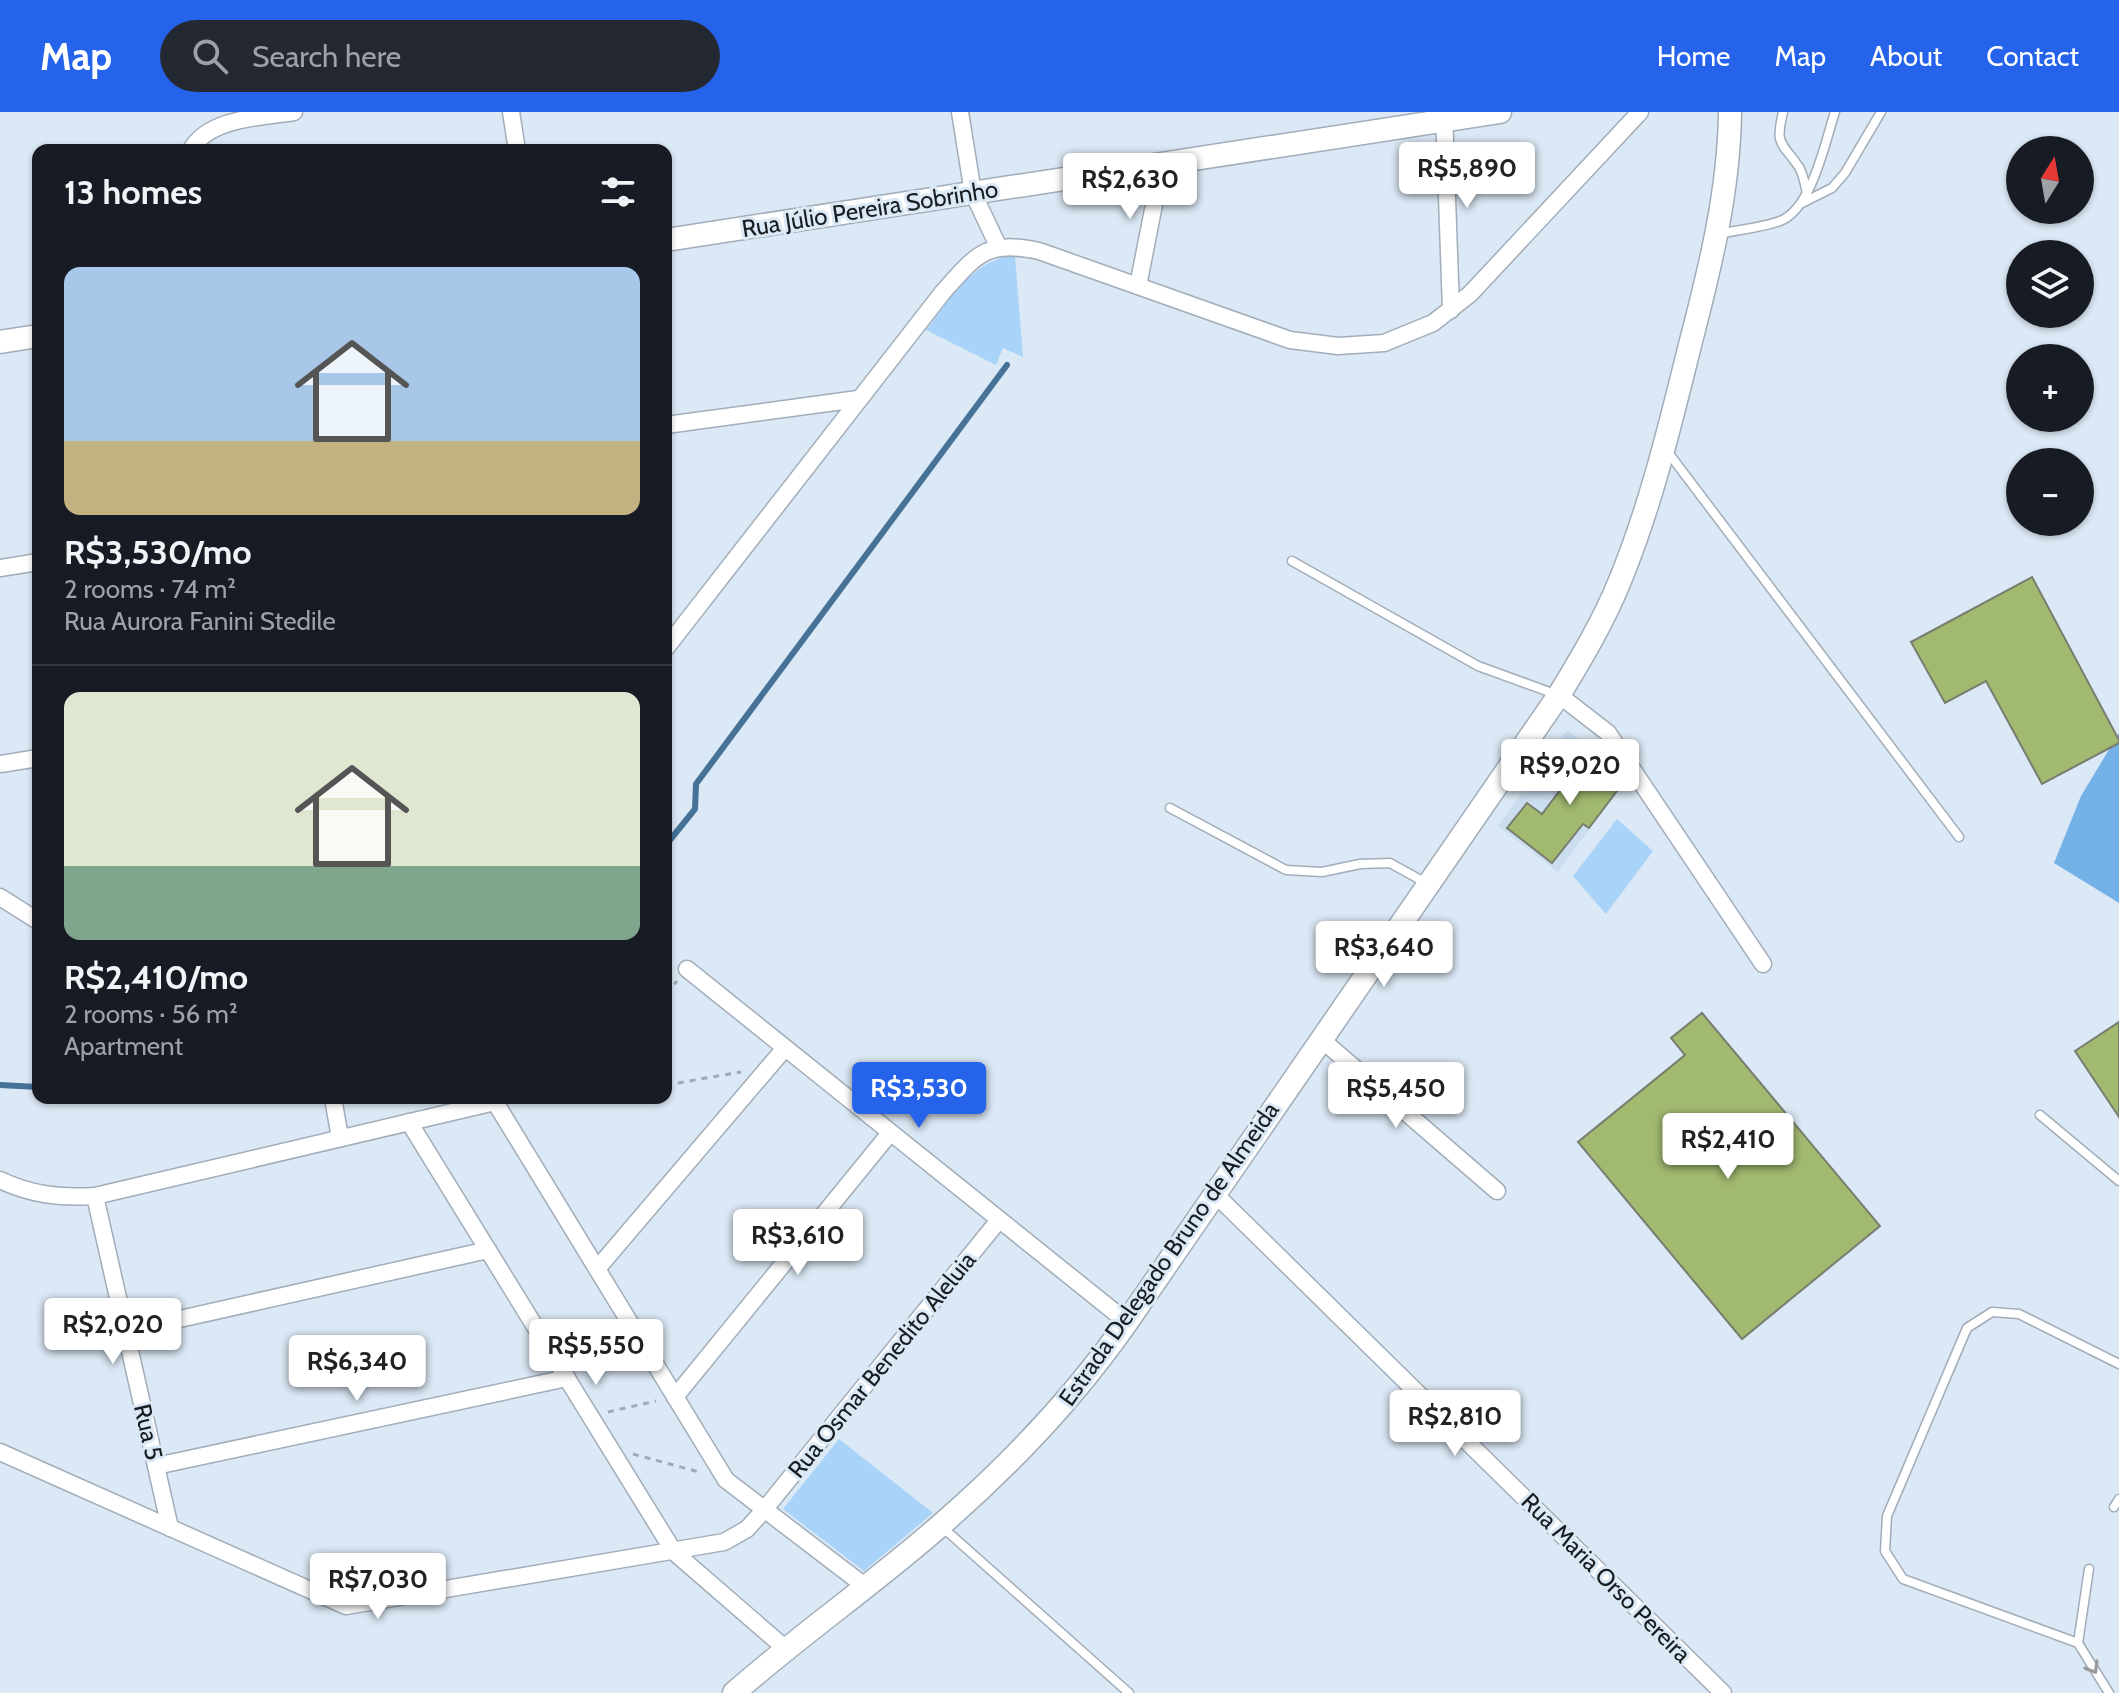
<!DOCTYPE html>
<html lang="en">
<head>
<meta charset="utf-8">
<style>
  body { margin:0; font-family:Cabin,sans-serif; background:#242831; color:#f1f3f6; height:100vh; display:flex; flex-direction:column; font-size:30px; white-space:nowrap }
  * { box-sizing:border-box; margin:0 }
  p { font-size:26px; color:#9ea1a6 }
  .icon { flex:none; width:44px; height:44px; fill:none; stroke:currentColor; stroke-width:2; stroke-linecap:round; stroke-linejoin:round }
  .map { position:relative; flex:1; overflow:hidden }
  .side { position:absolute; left:32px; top:32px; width:640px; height:960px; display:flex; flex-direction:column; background:#171b24; border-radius:16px; box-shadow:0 2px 6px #0004 }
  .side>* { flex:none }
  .needle { width:52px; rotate:11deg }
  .buttons { position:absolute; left:2006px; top:24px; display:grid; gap:16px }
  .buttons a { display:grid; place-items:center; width:88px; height:88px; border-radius:50%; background:#171b24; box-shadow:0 2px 6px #0004; font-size:40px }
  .price { position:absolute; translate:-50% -68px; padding:0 18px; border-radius:8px; background:#fff; color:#222; font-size:26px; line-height:52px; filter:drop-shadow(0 2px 4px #0008) }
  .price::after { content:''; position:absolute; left:50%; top:48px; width:24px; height:18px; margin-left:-12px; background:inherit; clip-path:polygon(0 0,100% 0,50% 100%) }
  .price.current { background:#2563eb; color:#fff }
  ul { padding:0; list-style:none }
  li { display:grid; align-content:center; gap:16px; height:424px; padding:0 32px }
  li+li { border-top:2px solid #363941 }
  li span { display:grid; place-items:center; height:248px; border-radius:16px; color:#555 }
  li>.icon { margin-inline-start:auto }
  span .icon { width:144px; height:144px; fill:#fffc; stroke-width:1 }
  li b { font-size:34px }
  h2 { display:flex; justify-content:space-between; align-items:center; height:96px; padding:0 32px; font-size:34px }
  header { display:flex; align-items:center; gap:48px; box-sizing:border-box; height:112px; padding:0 40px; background:#2563eb; color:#fff }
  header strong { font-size:38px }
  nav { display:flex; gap:44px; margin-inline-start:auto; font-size:28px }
  .search { width:560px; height:72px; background:#242831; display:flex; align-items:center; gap:20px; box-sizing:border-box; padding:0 28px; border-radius:44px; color:#9ea1a6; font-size:30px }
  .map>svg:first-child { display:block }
  .built { fill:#cbdef0 }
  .green { fill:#aad3fa }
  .forest { fill:#74b1e7 }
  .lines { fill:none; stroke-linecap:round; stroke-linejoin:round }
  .stream { stroke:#467298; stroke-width:6 }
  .building { fill:#a2b970; stroke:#787d6f; stroke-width:2 }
  .lane-casing { stroke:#a1adb9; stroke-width:11 }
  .street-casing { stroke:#a1adb9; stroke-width:19 }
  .secondary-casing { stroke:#a1adb9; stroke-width:25 }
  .path { stroke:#9faab4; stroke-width:3; stroke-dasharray:6 6; stroke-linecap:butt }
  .lane { stroke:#fff; stroke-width:8 }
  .street { stroke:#fff; stroke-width:16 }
  .secondary { stroke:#fff; stroke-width:22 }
  .oneway { stroke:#97999b }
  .labels { text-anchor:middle; stroke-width:6; stroke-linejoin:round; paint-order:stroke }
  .street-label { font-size:24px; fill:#181d21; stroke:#dbe8f5 }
</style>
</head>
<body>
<header>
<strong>Map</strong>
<div class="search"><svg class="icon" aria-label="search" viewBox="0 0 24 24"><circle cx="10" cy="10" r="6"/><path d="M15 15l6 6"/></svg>Search here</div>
<nav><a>Home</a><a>Map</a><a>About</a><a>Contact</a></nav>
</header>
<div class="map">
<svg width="2119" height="1581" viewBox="0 0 2119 1581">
  <rect width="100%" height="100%" fill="#dbe8f5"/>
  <path class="built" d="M1567,618l62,45 -71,97 -60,-46z"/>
  <g class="green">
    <path d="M1004,145h11l8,100 -20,-9 -7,17 -70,-35c22,-28 42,-63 78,-73z"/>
    <path d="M1617,707l36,32 -47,63 -33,-38z"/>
    <path d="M839,1327l94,74 -69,58 -81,-62z"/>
  </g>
  <path class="forest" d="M2119,621v170l-65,-40 27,-67z"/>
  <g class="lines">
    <g class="stream">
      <path d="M666,733l29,-36 1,-25 311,-419"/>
      <path d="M0,973l38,2"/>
    </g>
  </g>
  <g class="building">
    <path d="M2032,465l87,163v3l-77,41 -56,-103 -41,22 -34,-61z"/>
    <path d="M1592,636l25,19 9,12 -37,49 -6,-4 -31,39 -45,-35 20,-25 15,11z"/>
    <path d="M1702,901l178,213 -138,113 -164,-197 107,-87 -14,-17z"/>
    <path d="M2119,910v95l-44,-66z"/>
  </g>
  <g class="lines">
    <defs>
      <g id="lane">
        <path d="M1783,0c-8,34 -2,29 16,55 4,7 6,17 8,26"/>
        <path d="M1802,91l30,-15 13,-15 36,-61"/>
        <path d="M1718,122c19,-4 43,-6 62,-13 32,-12 45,-79 55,-109"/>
        <path d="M1667,339l292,386"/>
        <path d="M1292,449l186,105 77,28"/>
        <path d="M1170,696l116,62 36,2 38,-8 30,-1 38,21"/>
        <path d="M2040,1003l79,66"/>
        <path d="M2114,1395l5,-8"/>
        <path d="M941,1414l188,167"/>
        <path d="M2078,1531l11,-74"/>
        <path d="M2109,1581l-31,-50 -175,-64 -18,-28 2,-35 80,-188 25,-16 27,2 100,50"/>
      </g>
      <g id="street">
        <path d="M511,0l6,38"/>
        <path d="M960,0l13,81 25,53"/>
        <path d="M1444,0l7,198"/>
        <path d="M191,38c17,-32 71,-33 103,-38"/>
        <path d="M1138,174l24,-122"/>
        <path d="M666,313l192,-26"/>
        <path d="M0,456l38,-6"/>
        <path d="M666,536l277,-356c34,-38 43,-52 96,-41l251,89 48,6 46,-3 49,-20 37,-29 170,-182"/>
        <path d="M1559,583l49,38 155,231"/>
        <path d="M0,652l38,-6"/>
        <path d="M0,785l38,24"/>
        <path d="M687,857l440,353"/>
        <path d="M1321,927l176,152"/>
        <path d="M333,986l7,40"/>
        <path d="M409,1010l265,430 112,97"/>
        <path d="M0,1068c31,15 61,18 95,16l400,-94 231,378 140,107"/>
        <path d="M1215,1082l508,499"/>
        <path d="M95,1084l75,332"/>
        <path d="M597,1157l188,-221"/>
        <path d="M126,1219l362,-81"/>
        <path d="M675,1285l215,-264"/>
        <path d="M0,1340l346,154 378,-64 23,-13 17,-19 235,-290"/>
        <path d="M156,1354l411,-88"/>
      </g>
      <g id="secondary">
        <path d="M666,128l834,-128"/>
        <path d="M0,230l38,-6"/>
        <path d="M734,1581c67,-59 141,-110 208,-169 70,-61 132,-126 185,-202l432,-627c22,-36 44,-73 60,-112 32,-77 51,-158 71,-238 20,-77 39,-153 40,-233"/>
      </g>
    </defs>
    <use href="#lane" class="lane-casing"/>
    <use href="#street" class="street-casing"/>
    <use href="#secondary" class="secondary-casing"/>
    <g class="path">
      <path d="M666,881l11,-12"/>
      <path d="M666,973l75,-13"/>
      <path d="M515,990h22l14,-4"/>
      <path d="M608,1300l48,-11"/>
      <path d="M633,1342l66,18"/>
    </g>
    <use href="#lane" class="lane"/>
    <use href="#street" class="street"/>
    <use href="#secondary" class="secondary"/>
  </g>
  <defs><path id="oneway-chevron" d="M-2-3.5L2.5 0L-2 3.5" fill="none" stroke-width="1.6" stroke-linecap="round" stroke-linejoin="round" transform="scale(2)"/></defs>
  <use class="oneway" href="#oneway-chevron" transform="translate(2093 1556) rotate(59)"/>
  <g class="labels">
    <g class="street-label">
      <text transform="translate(870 97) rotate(-9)" y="8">Rua Júlio Pereira Sobrinho</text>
      <text transform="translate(1169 1142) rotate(-55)" y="8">Estrada Delegado Bruno de Almeida</text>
      <text transform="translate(882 1253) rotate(-51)" y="8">Rua Osmar Benedito Aleluia</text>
      <text transform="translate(148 1320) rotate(77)" y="8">Rua 5</text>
      <text transform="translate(1606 1466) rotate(45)" y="8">Rua Maria Orso Pereira</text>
    </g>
  </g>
</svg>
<div class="buttons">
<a><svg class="needle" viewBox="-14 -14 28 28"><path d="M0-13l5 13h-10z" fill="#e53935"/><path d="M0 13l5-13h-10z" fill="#9ea1a6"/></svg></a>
<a><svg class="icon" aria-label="layers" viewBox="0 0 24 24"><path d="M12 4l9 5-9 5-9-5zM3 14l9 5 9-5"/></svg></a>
<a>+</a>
<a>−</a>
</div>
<b class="price" style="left:1467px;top:98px">R$5,890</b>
<b class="price" style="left:1130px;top:109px">R$2,630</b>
<b class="price" style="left:1570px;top:695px">R$9,020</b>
<b class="price" style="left:1384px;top:877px">R$3,640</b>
<b class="price current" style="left:919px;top:1018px">R$3,530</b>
<b class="price" style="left:1396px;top:1018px">R$5,450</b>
<b class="price" style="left:1728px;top:1069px">R$2,410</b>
<b class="price" style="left:798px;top:1165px">R$3,610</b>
<b class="price" style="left:113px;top:1254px">R$2,020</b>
<b class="price" style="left:596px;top:1275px">R$5,550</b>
<b class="price" style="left:357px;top:1291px">R$6,340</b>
<b class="price" style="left:1455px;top:1346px">R$2,810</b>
<b class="price" style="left:378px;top:1509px">R$7,030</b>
<section class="side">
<h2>13 homes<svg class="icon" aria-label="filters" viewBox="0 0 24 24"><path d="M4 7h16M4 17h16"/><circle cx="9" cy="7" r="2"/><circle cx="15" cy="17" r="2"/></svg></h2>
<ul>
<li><span style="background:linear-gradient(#a9c7e8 70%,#c2b280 0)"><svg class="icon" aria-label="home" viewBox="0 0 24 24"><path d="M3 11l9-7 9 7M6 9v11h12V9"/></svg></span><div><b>R$3,530/mo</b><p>2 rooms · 74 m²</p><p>Rua Aurora Fanini Stedile</p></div></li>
<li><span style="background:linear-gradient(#dfe7d0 70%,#7fa58c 0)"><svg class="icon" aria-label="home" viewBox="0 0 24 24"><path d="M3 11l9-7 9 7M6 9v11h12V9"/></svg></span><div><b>R$2,410/mo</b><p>2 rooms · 56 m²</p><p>Apartment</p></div></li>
</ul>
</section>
</div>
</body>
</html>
